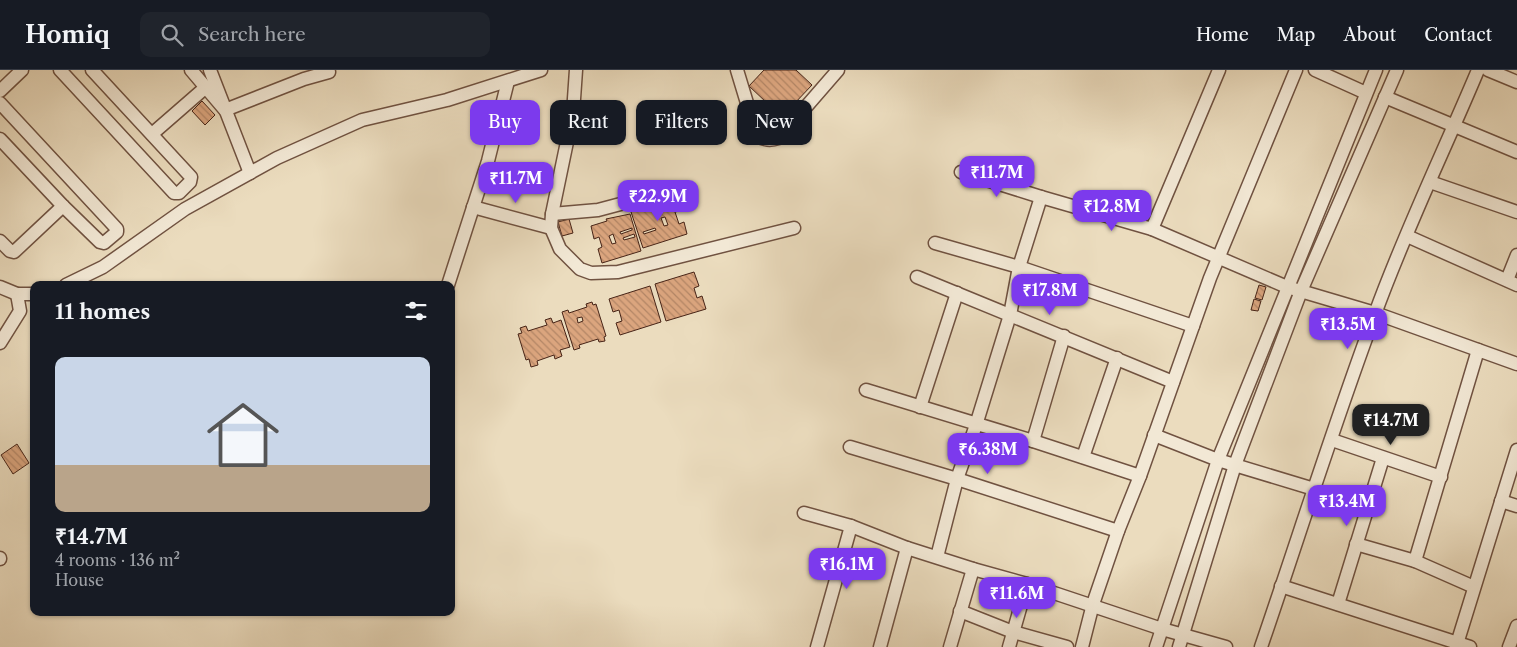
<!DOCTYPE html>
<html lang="en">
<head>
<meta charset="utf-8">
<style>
  body { margin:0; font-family:"Libre Caslon Text",serif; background:#20242c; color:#f1f3f6; height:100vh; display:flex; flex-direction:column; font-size:19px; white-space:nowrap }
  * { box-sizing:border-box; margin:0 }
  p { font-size:16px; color:#9ea1a6 }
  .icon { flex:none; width:28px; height:28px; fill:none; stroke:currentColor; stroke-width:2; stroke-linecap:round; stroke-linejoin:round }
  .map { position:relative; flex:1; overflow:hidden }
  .panel { position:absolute; left:30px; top:211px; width:425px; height:335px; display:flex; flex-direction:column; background:#171b24; border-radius:10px; box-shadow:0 1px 4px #0004 }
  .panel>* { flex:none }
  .top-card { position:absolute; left:470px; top:30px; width:475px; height:45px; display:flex; gap:10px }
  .price { position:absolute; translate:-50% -42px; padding:0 11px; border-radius:10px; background:#7c3aed; color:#fff; font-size:16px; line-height:32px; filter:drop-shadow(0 1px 2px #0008) }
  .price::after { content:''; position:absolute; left:50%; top:30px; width:15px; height:11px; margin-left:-8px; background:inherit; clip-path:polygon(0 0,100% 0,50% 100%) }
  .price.selected { background:#222; color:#fff }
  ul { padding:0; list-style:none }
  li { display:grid; align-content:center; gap:10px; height:265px; padding:0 25px }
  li+li { border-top:1px solid #363941 }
  li span { display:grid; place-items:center; height:155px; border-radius:10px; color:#555 }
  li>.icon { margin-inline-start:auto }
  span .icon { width:90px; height:90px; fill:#fffc; stroke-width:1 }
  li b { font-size:21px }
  h2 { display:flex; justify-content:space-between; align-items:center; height:60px; padding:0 25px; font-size:21px }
  .tag { padding:0 18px; border-radius:10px; background:#171b24; box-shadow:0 1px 4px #0004; font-size:18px; line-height:45px }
  .tag.selected { background:#7c3aed; color:#fff }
  header { display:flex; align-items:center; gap:30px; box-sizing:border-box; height:70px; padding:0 25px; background:#171b24; border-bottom:1px solid #363941 }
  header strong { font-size:24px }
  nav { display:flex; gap:28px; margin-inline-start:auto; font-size:18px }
  .search { width:350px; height:45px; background:#20242c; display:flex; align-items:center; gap:12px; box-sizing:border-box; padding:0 18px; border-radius:10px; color:#9ea1a6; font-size:19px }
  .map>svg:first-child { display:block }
  .building { fill:url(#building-back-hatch); stroke:#472417; fill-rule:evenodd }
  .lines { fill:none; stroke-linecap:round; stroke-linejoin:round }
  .minor-casing { stroke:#705241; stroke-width:15 }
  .minor { stroke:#f2e8d5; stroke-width:12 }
</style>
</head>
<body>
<header>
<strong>Homiq</strong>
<div class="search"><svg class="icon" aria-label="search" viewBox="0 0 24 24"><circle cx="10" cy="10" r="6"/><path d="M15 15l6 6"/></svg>Search here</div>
<nav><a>Home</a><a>Map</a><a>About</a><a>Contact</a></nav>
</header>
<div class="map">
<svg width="1517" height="577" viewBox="0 0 1517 577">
  <defs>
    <pattern id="building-back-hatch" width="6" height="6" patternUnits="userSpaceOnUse" patternTransform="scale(1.25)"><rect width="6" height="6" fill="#dba57e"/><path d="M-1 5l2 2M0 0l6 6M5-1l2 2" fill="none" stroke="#b38666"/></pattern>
  </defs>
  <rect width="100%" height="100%" fill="#ebdcbe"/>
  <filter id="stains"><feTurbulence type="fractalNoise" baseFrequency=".004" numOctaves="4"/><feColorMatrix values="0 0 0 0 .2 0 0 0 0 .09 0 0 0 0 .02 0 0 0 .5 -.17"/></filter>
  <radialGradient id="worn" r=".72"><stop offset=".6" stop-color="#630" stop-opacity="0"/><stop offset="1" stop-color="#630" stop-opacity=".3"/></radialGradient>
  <g class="building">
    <path d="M764,0h32l16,15 -38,40 -14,-14 7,-8 -18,-17z"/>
    <path d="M202,31l13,14 -10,10 -13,-14z"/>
    <rect x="589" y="32" width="11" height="27"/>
    <path d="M604,32h10l-1,29 -11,-1z"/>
    <path d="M676,127l4,14 -5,1 4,12 5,-2 3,12 -44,14 -12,-36 17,-6 -1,-4 9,-3 2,4zM665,147l3,8 -4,1 -3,-8zM655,158l1,2 -12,4 -1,-2z"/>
    <path d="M630,144l11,37 -39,12 -4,-14 4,-2 -3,-10 -5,2 -3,-13 16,-5 -1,-2zM632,158v2l-11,4 -1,-2zM613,164l3,9 -4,1 -3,-8zM634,164l1,3 -11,3 -1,-2z"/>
    <path d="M569,149l4,14 -11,3 -4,-14z"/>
    <path d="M694,202l5,14 -5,2 3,10 5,-2 4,13 -40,12 -11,-37z"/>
    <path d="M1259,215l7,2 -4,13 -7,-2z"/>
    <path d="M650,216l11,36 -41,13 -4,-12 6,-2 -3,-11 -6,2 -4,-13z"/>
    <path d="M1254,229l7,2 -3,10 -7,-1z"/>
    <path d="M592,232l1,3 3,-1 10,32 -2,1 1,4 -6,1 -1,-3 -19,6 1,3 -6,2 -12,-38 6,-2 1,3 18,-6 -1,-3zM582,247l1,4 -5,2 -1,-5z"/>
    <path d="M551,248l2,5 8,-3 9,27 -10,3 2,6 -7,3 -1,-4 -17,6 1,4 -7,2 -2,-8 -3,1 -8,-26 4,-1 -2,-5 6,-2 2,5 19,-6 -2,-5z"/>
    <path d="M17,374l12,19 -16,11 -12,-19z"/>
  </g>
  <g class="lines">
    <defs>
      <g id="minor">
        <path d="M60,0l114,123h5l11,-11 1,-5 -99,-107"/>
        <path d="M191,0l34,40 79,-31 25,-7 -1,-2"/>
        <path d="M210,0l40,103"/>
        <path d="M576,0l-3,43 -21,101 -1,14 9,21 20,20 11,4 27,-1 176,-44"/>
        <path d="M737,0l20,66c8,4 13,5 22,2l59,-68"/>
        <path d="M1315,0l51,23"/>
        <path d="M1488,0l29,12"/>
        <path d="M0,21l22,-21"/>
        <path d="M1385,27l132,55"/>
        <path d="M0,33l117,126v3l-13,11 -4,-1 -37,-36 -63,-67"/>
        <path d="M152,64l54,-47"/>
        <path d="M961,102l80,25"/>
        <path d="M1430,112l87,30"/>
        <path d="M473,137l78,21"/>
        <path d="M552,144l46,-4 79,-21"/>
        <path d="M1152,159l67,-159"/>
        <path d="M1407,166l110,49"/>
        <path d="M0,171l10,10 4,1 49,-46"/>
        <path d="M935,173l84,24 174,59"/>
        <path d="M917,207l256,105"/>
        <path d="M1507,210l10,-25"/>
        <path d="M66,215l37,-18 82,-58 92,-51 85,-38 85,-20 94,-30"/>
        <path d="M448,215l40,-124 20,-80"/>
        <path d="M0,217l17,7h17"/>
        <path d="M0,273l20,-32 -3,-17"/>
        <path d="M866,320l167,51 107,35"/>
        <path d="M920,337l37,-114"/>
        <path d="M1154,365l64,25 96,29"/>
        <path d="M1332,370l109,37"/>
        <path d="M1033,371l31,-105"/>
        <path d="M850,377l107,32 161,52"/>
        <path d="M1083,387l34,-99"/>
        <path d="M1501,431l16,5"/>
        <path d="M804,443l47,13 56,22 66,21 54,15 135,45 64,18"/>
        <path d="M1356,474l59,17 59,26"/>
        <path d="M937,487l20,-78 19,-54 34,-110 9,-48 22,-70 111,32 135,58 88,26 142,51"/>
        <path d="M0,488v1"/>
        <path d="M1415,491l63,-211"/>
        <path d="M1281,516l189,61"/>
        <path d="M1338,534l45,-146"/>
        <path d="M960,541l53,21 54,15"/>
        <path d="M817,577l34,-121"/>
        <path d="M880,577l27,-99"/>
        <path d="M950,577l23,-78"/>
        <path d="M1009,577l18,-63"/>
        <path d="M1082,577l11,-43 25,-73 22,-55 70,-198 86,-208"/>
        <path d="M1156,577l62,-187 158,-390"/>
        <path d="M1179,577l56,-182 66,-174 96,-221"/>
        <path d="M1261,577c38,-111 73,-223 114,-333 30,-83 69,-163 103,-244"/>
        <path d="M1456,577l61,-197"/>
        <path d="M1509,577l8,-21"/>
      </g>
    </defs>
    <use href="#minor" class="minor-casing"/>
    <use href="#minor" class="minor"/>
  </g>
  <rect width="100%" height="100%" filter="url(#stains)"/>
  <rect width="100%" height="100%" fill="url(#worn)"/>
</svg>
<b class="price" style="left:997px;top:128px">₹11.7M</b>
<b class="price" style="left:516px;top:134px">₹11.7M</b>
<b class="price" style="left:658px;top:152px">₹22.9M</b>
<b class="price" style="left:1112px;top:162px">₹12.8M</b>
<b class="price" style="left:1050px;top:246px">₹17.8M</b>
<b class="price" style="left:1348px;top:280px">₹13.5M</b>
<b class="price selected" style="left:1391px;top:376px">₹14.7M</b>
<b class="price" style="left:988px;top:405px">₹6.38M</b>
<b class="price" style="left:1347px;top:457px">₹13.4M</b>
<b class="price" style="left:847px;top:520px">₹16.1M</b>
<b class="price" style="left:1017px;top:549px">₹11.6M</b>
<div class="top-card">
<a class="tag selected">Buy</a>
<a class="tag">Rent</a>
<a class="tag">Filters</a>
<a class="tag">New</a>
</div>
<section class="panel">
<h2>11 homes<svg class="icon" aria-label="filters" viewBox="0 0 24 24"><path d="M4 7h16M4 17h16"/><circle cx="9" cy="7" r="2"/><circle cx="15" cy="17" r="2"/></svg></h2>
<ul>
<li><span style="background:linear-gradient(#c9d6e8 70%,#b9a48a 0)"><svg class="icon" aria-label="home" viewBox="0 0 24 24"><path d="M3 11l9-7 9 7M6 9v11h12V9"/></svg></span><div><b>₹14.7M</b><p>4 rooms · 136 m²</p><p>House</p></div></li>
</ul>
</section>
</div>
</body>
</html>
